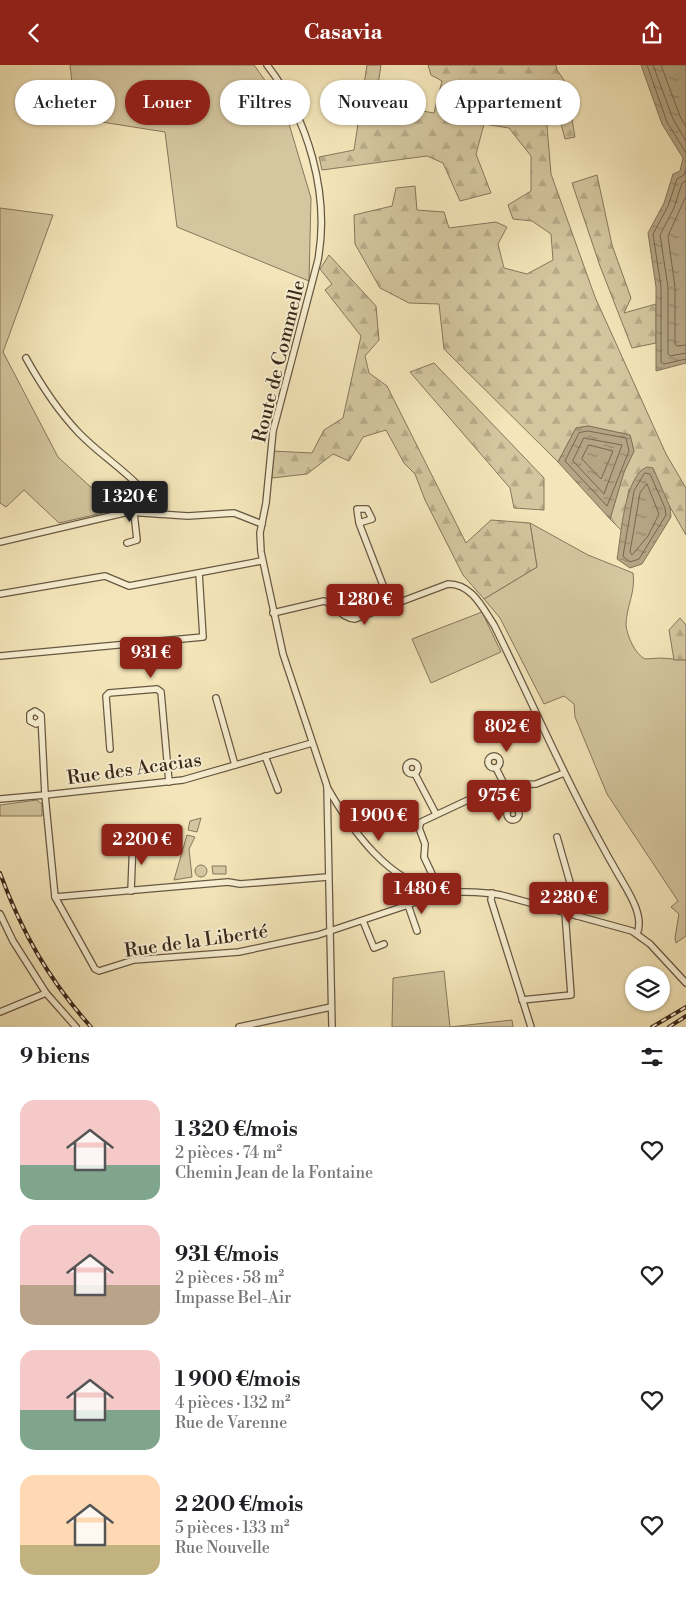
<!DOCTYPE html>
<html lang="fr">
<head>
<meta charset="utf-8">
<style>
  body { margin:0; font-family:"Libre Bodoni",serif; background:#f6f6f6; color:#202124; height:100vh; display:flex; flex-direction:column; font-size:19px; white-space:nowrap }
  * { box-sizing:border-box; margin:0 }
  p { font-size:16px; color:#757577 }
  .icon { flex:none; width:28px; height:28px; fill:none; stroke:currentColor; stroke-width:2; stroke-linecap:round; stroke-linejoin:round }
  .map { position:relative; height:962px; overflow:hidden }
  .details { display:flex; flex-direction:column; background:#fff; flex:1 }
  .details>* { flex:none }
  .hud { position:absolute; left:15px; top:15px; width:656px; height:45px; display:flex; gap:10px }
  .controls { position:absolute; left:625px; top:901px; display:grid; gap:10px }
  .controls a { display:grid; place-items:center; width:45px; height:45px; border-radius:50%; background:#fff; box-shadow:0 1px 4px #0004; font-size:25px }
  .price { position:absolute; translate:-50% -42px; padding:0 11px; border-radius:5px; background:#8f2418; color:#fff; font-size:16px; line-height:32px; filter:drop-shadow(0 1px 2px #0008) }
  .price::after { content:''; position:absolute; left:50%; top:30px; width:15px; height:11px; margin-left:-8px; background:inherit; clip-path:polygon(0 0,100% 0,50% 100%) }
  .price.on { background:#222; color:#fff }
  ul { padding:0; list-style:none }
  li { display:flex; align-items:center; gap:15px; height:125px; padding:0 20px }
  li span { display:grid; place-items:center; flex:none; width:140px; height:100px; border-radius:15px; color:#555 }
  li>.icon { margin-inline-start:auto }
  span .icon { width:60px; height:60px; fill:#fffc; stroke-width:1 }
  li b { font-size:21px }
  h2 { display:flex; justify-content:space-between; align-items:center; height:60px; padding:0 20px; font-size:21px }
  .chip { padding:0 18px; border-radius:22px; background:#fff; box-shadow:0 1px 4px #0004; font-size:18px; line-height:45px }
  .chip.on { background:#8f2418; color:#fff }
  header { display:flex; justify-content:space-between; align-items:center; height:65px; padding:0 20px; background:#8f2418; color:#fff; font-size:22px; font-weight:800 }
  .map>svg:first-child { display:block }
  .green { fill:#d4c69f; stroke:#87775d }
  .forest { fill:url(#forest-firs); stroke:#87775d }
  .water { fill:url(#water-ripples); stroke:#84735a }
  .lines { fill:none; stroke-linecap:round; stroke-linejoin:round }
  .shore { stroke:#786650; stroke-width:1 }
  .minor-casing { stroke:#685843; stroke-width:8 }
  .minor { stroke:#f8efd2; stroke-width:5.5 }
  .rail-casing { stroke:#3a281b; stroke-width:4 }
  .rail { stroke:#f8efd2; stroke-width:2; stroke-dasharray:5.5; stroke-linecap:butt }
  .labels { text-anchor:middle; stroke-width:4; stroke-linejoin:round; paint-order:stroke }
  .street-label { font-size:19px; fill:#3a281b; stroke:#f8efd2 }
</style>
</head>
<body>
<header><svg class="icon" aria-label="back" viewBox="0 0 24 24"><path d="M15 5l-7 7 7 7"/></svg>Casavia<svg class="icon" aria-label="share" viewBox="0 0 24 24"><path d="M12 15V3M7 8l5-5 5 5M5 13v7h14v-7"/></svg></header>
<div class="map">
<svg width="686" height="962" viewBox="0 0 686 962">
  <defs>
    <pattern id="forest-firs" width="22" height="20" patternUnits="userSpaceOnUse" patternTransform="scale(1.25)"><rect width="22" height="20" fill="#d4c69f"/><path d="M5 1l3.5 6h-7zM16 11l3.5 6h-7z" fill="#b7aa88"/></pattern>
    <pattern id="water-ripples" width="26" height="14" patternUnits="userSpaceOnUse" patternTransform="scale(1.25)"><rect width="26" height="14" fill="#b5a584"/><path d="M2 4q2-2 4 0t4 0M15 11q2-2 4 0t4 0" fill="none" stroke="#94866b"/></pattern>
  </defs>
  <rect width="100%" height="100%" fill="#f4e6ba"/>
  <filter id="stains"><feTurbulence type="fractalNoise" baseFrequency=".004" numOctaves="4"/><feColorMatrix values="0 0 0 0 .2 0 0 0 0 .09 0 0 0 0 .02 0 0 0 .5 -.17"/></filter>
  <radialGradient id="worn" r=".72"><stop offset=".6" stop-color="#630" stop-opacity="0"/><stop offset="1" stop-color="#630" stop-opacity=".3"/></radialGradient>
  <g class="green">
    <path d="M70,0h184l30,42 27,91 -2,83 -132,-54 -12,-95 -89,-14z"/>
    <path d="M0,143l53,7 -50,137 55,105 37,34 25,18 -61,14 -35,-33 -18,17 -6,-4z"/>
    <path d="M530,458l58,32 45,18c3,19 -7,34 -7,52 1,11 9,29 19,34l16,-1 25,2v276l-10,7 -1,-5 4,-24 -8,-7 7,-6 -71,-107 -32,-77 -1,-13 -10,-8 -20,8 -44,-86 -16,-19 53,-32z"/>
    <path d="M482,547l19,40 -70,31 -19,-44z"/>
    <path d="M37,735l5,4v12h-42v-11z"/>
    <path d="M201,753l-4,14 -9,-2 2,-9z"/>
    <path d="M187,770l8,2 -6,12 3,28 -18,3z"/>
    <circle cx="201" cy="806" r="6"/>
    <path d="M212,801h14v8h-13z"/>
    <path d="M444,906l6,56 62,-7 1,7h-121l1,-49z"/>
  </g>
  <g class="forest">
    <path d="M367,0h14l-7,47 26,-5 34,6 8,-32 -11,-6 -3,-10h128l1,5 9,13 9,54 -10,2 -14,-54 -6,18 6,71 44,123 71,157 20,34v47l-16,-28 -41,-18 -7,42 -12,-12 14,-47 10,-21 -4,-16 -42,-9 -12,2 -18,34 -114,-113 -5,-45 -30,-1 -29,-15 -25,-44 -1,-29 38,-9 4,-18 19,-2 2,24 27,2 5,16 47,-6 11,5 -9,17 6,24 23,6 26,-14 -2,-26 -19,-13 -19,-2 -5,-14 23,-14v-35l-22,-28 -25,-4 -8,30 15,39 -31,8 -17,-38 -16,-7 -105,14 -3,-13 35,-7z"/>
    <path d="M597,110l15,70 19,53 -7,15 32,-9v39l-24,5 -32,-82 -28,-83z"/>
    <path d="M329,190l47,51 3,34 -14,16 4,17 18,13 79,157 25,-23 39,3 7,44 -53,32 -21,-24 -38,-75 -10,-26 -11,-11 -18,-33 -23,7 -14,24 -16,-7 -26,20 -35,4v-27l40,2 12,-23 19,-12 18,-82 -36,-46 7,-6 -12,-15z"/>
    <path d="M434,298l110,115v32l-30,-2 -4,-20 -100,-116z"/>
    <path d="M680,553l6,7v35h-12l-5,-30z"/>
  </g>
  <g class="water">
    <path d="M641,0h45v298l-30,8v-84l-8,-54 16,-30 9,-29 7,-3 3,-13 -21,-34z"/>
    <path d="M588,361l42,9 4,16 -10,21 -14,47 -52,-57 18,-34z"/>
    <path d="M647,402l6,1 17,39 1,10 -29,47 -12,4 -13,-9c4,-22 7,-83 30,-92z"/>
  </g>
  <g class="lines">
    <g class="shore">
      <path d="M647,0l20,57 19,31"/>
      <path d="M653,0l20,54 13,22"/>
      <path d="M661,0l19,51 6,11"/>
      <path d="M686,103l-2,7 -7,4 -9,27 -15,28 8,53v75l3,2 22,-5"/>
      <path d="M686,116l-4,2 -8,25 -14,27 8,52v67l2,2 16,-3"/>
      <path d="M686,131l-18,40 7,51v57l2,2 9,-1"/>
      <path d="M588,366l38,7 3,13 -22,55 -42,-45 14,-28z"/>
      <path d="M584,373l38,7 -18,49 -31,-33z"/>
      <path d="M589,380l24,6 -12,28 -19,-20z"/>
      <path d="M645,408l5,1 15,34 1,7 -27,44 -9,3 -7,-6 11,-65z"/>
      <path d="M647,419l12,30 -11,22 -16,19 -2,-3 10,-59z"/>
    </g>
    <defs>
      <g id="minor">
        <path d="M267,0c41,53 63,129 51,195l-45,171 -7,72 -6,30 1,19 22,102 44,132 5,241"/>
        <path d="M26,293c15,27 31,52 53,75 27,28 62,46 81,81"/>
        <path d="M359,458l-2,-14h10l5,10 -13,4 32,83"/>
        <path d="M0,477l128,-30 60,4 46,-3 28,11"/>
        <path d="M127,478l10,-3 -3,-27"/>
        <path d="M0,529l105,-18 24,10 132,-25"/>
        <path d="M273,548l51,-12c12,4 17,17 31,18l93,-35c24,0 34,23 46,41 41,83 77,168 124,249 9,16 27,41 19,60"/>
        <path d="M0,591l203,-19 -4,-64"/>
        <path d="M216,633l19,67"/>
        <path d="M41,655l-5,4 -6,-3v-7l5,-3 6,4 4,80 138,-15 129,-37"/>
        <path d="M110,684l-4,-53 3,-3 48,-4 4,3 8,90"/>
        <path d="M265,691l13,34"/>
        <circle cx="494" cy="697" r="6"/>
        <circle cx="412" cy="703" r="6"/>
        <path d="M496,703l8,16"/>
        <path d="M415,709l21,40"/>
        <path d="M500,720l11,23"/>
        <path d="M327,722c24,42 61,96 113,104 20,2 39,0 61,4l131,36 18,13 36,39"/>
        <path d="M0,734l45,-4 10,102 40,72 4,2 35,-11 105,-8 79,-17 90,-30 32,-14"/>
        <circle cx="513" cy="749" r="6"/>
        <path d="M557,772l20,70v9"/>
        <path d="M131,826l2,-51"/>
        <path d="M440,826l-16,-34 1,-13 -6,-16 2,-6 79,-37 36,-1 28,-11"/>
        <path d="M492,828l-1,7 40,127"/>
        <path d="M55,832l173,-15 12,2 88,-7"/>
        <path d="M408,840l9,26"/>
        <path d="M0,849l13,27 33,52"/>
        <path d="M363,856l11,27 10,-4"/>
        <path d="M522,935l49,-5 -6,-83"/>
        <path d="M0,947l46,-19 30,34"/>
        <path d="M239,962l92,-20"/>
      </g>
    </defs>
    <use href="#minor" class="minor-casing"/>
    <use href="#minor" class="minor"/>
    <defs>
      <g id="rail">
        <path d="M0,808c22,60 49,107 91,154"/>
        <path d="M652,962l34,-20"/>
        <path d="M669,962l17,-11"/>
      </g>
    </defs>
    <use href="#rail" class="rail-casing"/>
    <use href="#rail" class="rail"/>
  </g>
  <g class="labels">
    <g class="street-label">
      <text transform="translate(278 296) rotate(-76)" y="7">Route de Commelle</text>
      <text transform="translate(134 703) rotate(-8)" y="7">Rue des Acacias</text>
      <text transform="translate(196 875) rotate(-8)" y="7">Rue de la Liberté</text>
    </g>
  </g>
  <rect width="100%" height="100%" filter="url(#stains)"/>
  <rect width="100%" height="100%" fill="url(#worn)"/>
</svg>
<div class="controls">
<a><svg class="icon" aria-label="layers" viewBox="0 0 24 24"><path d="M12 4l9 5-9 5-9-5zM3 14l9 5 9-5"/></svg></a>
</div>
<b class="price on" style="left:130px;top:458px">1 320 €</b>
<b class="price" style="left:365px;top:561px">1 280 €</b>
<b class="price" style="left:151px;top:614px">931 €</b>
<b class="price" style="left:507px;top:688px">802 €</b>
<b class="price" style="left:499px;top:757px">975 €</b>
<b class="price" style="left:379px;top:777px">1 900 €</b>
<b class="price" style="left:142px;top:801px">2 200 €</b>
<b class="price" style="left:422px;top:850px">1 480 €</b>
<b class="price" style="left:569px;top:859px">2 280 €</b>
<div class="hud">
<a class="chip">Acheter</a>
<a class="chip on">Louer</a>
<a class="chip">Filtres</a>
<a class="chip">Nouveau</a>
<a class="chip">Appartement</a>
</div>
</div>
<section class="details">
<h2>9 biens<svg class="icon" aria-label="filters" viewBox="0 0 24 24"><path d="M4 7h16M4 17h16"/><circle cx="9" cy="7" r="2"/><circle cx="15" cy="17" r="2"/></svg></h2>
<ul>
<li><span style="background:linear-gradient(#f6c9c9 65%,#7fa58c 0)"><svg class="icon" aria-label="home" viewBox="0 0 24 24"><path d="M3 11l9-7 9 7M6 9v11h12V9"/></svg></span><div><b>1 320 €/mois</b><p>2 pièces · 74 m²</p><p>Chemin Jean de la Fontaine</p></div><svg class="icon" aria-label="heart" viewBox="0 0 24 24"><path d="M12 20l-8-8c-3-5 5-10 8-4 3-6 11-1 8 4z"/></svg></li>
<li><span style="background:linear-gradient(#f6c9c9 60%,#b9a48a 0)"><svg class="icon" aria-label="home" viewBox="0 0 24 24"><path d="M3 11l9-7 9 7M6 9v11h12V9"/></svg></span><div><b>931 €/mois</b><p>2 pièces · 58 m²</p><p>Impasse Bel-Air</p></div><svg class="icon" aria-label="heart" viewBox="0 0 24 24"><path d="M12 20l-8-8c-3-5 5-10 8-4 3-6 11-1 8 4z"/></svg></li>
<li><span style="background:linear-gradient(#f6c9c9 60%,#7fa58c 0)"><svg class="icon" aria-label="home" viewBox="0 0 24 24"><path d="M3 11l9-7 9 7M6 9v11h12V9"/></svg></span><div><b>1 900 €/mois</b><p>4 pièces · 132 m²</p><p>Rue de Varenne</p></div><svg class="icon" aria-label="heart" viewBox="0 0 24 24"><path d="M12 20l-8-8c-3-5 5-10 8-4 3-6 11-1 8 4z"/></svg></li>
<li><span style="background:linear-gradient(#ffd9b3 70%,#c2b280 0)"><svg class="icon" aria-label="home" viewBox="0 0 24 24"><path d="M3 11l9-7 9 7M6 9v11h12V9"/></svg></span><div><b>2 200 €/mois</b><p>5 pièces · 133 m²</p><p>Rue Nouvelle</p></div><svg class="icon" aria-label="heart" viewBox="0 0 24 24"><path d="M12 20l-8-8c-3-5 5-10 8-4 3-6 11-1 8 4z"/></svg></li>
</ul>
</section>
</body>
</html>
